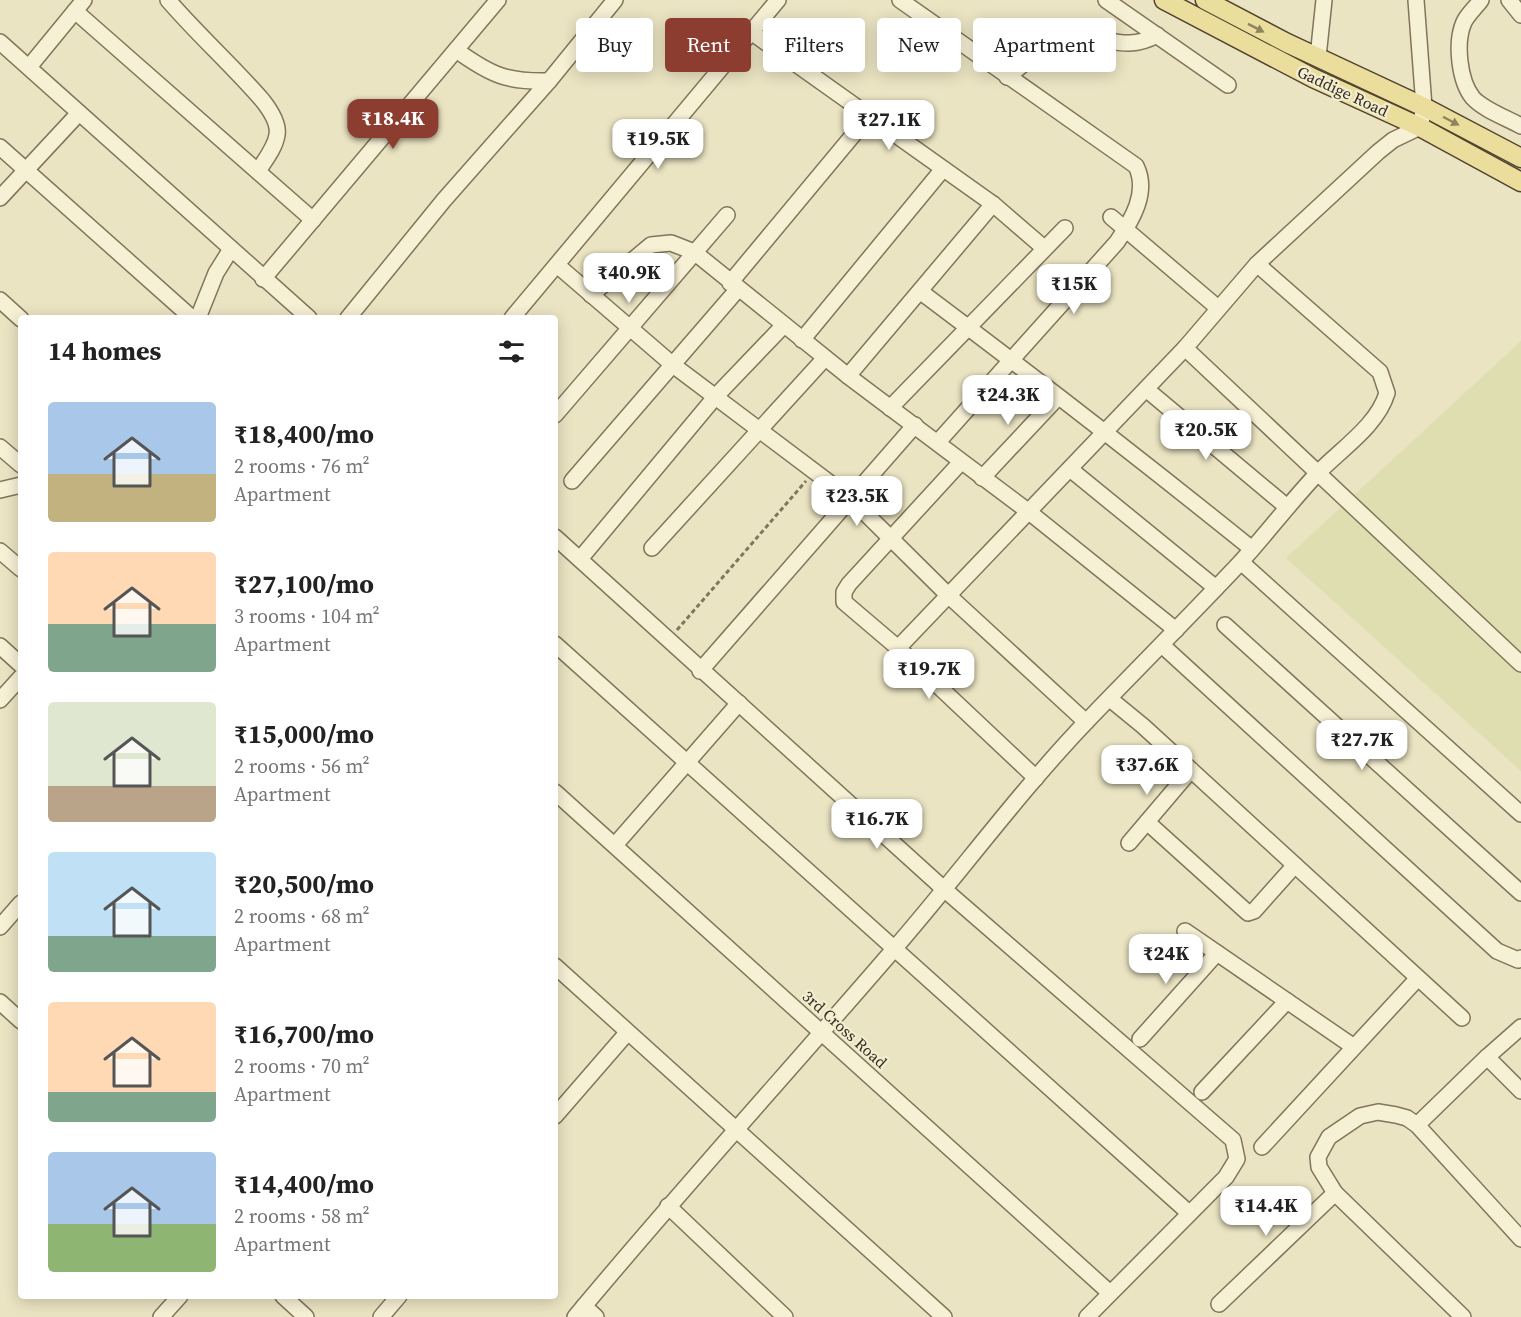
<!DOCTYPE html>
<html lang="en">
<head>
<meta charset="utf-8">
<style>
  body { margin:0; font-family:"Source Serif 4",serif; background:#f2f2f2; color:#222; height:100vh; display:flex; flex-direction:column; font-size:22px; white-space:nowrap }
  * { box-sizing:border-box; margin:0 }
  p { font-size:20px; color:#767676 }
  .icon { flex:none; width:33px; height:33px; fill:none; stroke:currentColor; stroke-width:2; stroke-linecap:round; stroke-linejoin:round }
  .map { position:relative; flex:1; overflow:hidden }
  .drawer { position:absolute; left:18px; top:315px; width:540px; height:984px; display:flex; flex-direction:column; background:#fff; border-radius:6px; box-shadow:0 3px 15px #0003 }
  .drawer>* { flex:none }
  .hud { position:absolute; left:576px; top:18px; width:570px; height:54px; display:flex; gap:12px }
  .price { position:absolute; translate:-50% -51px; padding:0 14px; border-radius:12px; background:#fff; color:#222; font-size:20px; line-height:39px; filter:drop-shadow(0 2px 3px #0008) }
  .price::after { content:''; position:absolute; left:50%; top:36px; width:18px; height:14px; margin-left:-9px; background:inherit; clip-path:polygon(0 0,100% 0,50% 100%) }
  .price.on { background:#8d3c30; color:#fff }
  ul { padding:0; list-style:none }
  li { display:flex; align-items:center; gap:18px; height:150px; padding:0 30px }
  li span { display:grid; place-items:center; flex:none; width:168px; height:120px; border-radius:6px; color:#555 }
  li>.icon { margin-inline-start:auto }
  span .icon { width:72px; height:72px; fill:#fffc; stroke-width:1 }
  li b { font-size:26px }
  h2 { display:flex; justify-content:space-between; align-items:center; height:72px; padding:0 30px; font-size:26px }
  .chip { padding:0 21px; border-radius:6px; background:#fff; box-shadow:0 3px 15px #0003; font-size:21px; line-height:54px }
  .chip.on { background:#8d3c30; color:#fff }
  .map>svg:first-child { display:block }
  .farmland { fill:#dfdeb0 }
  .lines { fill:none; stroke-linecap:round; stroke-linejoin:round }
  .minor-casing { stroke:#82755b; stroke-width:18 }
  .major-casing { stroke:#50432f; stroke-width:21 }
  .path { stroke:#82755b; stroke-width:3; stroke-dasharray:4.5 3; stroke-linecap:butt }
  .minor { stroke:#f6f0d5; stroke-width:15 }
  .major { stroke:#ebdd9c; stroke-width:18 }
  .oneway { fill:#8f845d }
  .labels { text-anchor:middle; stroke-width:4.5; stroke-linejoin:round; paint-order:stroke }
  .street-label { font-size:16px; fill:#332b1e; stroke:#f2edd1 }
</style>
</head>
<body>
<div class="map">
<svg width="1521" height="1317" viewBox="0 0 1521 1317">
  <rect width="100%" height="100%" fill="#eae4c2"/>
  <path class="farmland" d="M1521,341v430l-235,-213z"/>
  <g class="lines">
    <defs>
      <g id="minor">
        <path d="M168,0c30,35 65,66 95,101 7,9 16,23 14,34 -2,13 -12,25 -19,36"/>
        <path d="M900,0l236,166c13,26 -4,54 -19,76l-179,200"/>
        <path d="M1106,0l122,85"/>
        <path d="M1481,0c-5,7 -13,14 -17,22 -9,20 -5,59 9,76 11,12 34,20 48,28"/>
        <path d="M1509,0l12,15"/>
        <path d="M75,11l238,209"/>
        <path d="M751,32l242,172 51,44"/>
        <path d="M0,42l309,276"/>
        <path d="M456,50c35,25 50,32 93,31"/>
        <path d="M1318,57l6,-57"/>
        <path d="M29,67l55,-67"/>
        <path d="M1007,77c19,-14 40,-36 64,-39 33,-5 52,16 86,-3"/>
        <path d="M0,147l192,171"/>
        <path d="M0,198l79,-85"/>
        <path d="M1111,217l107,91"/>
        <path d="M557,265l116,100 178,134 97,96 138,127"/>
        <path d="M263,279l235,-279"/>
        <path d="M730,283l139,-167"/>
        <path d="M921,292c112,84 222,169 331,257"/>
        <path d="M591,295l60,-50 20,-2 23,9 154,124 181,136 147,118"/>
        <path d="M0,300l21,19"/>
        <path d="M198,318l18,-45 15,-24"/>
        <path d="M348,318l96,-118 105,-119 66,-81"/>
        <path d="M512,318l266,-318"/>
        <path d="M802,340l141,-171"/>
        <path d="M1185,348l336,316"/>
        <path d="M848,376l145,-172"/>
        <path d="M1146,389l141,118"/>
        <path d="M890,408l175,-180"/>
        <path d="M555,415l172,-200"/>
        <path d="M0,447l21,18"/>
        <path d="M961,462l-112,122 -5,8v10l54,46 138,130"/>
        <path d="M1070,469l146,119"/>
        <path d="M982,478l76,-81"/>
        <path d="M572,481l166,-192"/>
        <path d="M0,490l21,-5"/>
        <path d="M555,537l390,353 288,250 4,19 -11,18 -139,140"/>
        <path d="M652,548l173,-190"/>
        <path d="M0,551l21,18"/>
        <path d="M580,559l136,-163 68,-71"/>
        <path d="M1241,562l280,252"/>
        <path d="M1225,625l296,268"/>
        <path d="M555,644l634,569"/>
        <path d="M0,646l21,19"/>
        <path d="M1163,646l334,305 21,9 3,-2"/>
        <path d="M898,648l287,-300 72,-84 121,-112 15,-12 27,-13 4,-20 -8,-107"/>
        <path d="M700,671l215,-246"/>
        <path d="M1110,699l33,27 319,292"/>
        <path d="M0,700l21,-23"/>
        <path d="M555,792l555,501"/>
        <path d="M1147,822l101,91 6,-2 41,-46"/>
        <path d="M1129,843l62,-73"/>
        <path d="M615,845l124,-142"/>
        <path d="M0,927l21,-24"/>
        <path d="M1185,931l169,116"/>
        <path d="M555,966l389,351"/>
        <path d="M0,1002l21,19"/>
        <path d="M1140,1039l77,-86"/>
        <path d="M1487,1057l34,34"/>
        <path d="M1202,1092l85,-91"/>
        <path d="M555,1116l72,-83"/>
        <path d="M1417,1125l70,-68 34,-30"/>
        <path d="M1262,1147l156,-169"/>
        <path d="M668,1206l117,111"/>
        <path d="M283,1296l23,21"/>
        <path d="M1219,1304l116,-111"/>
        <path d="M584,1306l12,11"/>
        <path d="M161,1317l19,-21"/>
        <path d="M381,1317l18,-21"/>
        <path d="M575,1317c104,-125 214,-246 320,-369 65,-75 124,-156 192,-227 50,-52 101,-103 151,-156 26,-28 50,-60 77,-89 23,-25 62,-49 72,-83l-7,-21 -123,-108"/>
        <path d="M1463,1317l-128,-124 -16,-26 -1,-10 11,-20 31,-21 18,-4 18,3 11,3 10,7 104,114"/>
      </g>
      <g id="major">
        <path d="M1164,0l149,78 107,49 101,55"/>
        <path d="M1205,0l82,43 137,64 97,51"/>
      </g>
    </defs>
    <use href="#minor" class="minor-casing"/>
    <use href="#major" class="major-casing"/>
    <path class="path" d="M677,630l129,-149"/>
    <use href="#minor" class="minor"/>
    <use href="#major" class="major"/>
  </g>
  <defs><path id="oneway-solid" d="M-6-.8H1V-3.2L6.5 0L1 3.2V.8H-6Z" transform="scale(1.5)"/></defs>
  <g class="oneway">
    <use href="#oneway-solid" transform="translate(1256 28) rotate(27)"/>
    <use href="#oneway-solid" transform="translate(1451 121) rotate(28)"/>
  </g>
  <g class="labels">
    <g class="street-label">
      <text transform="translate(1343 91) rotate(25)" y="6">Gaddige Road</text>
      <text transform="translate(845 1029) rotate(42)" y="6">3rd Cross Road</text>
    </g>
  </g>
</svg>
<b class="price on" style="left:393px;top:150px">₹18.4K</b>
<b class="price" style="left:889px;top:151px">₹27.1K</b>
<b class="price" style="left:658px;top:170px">₹19.5K</b>
<b class="price" style="left:629px;top:304px">₹40.9K</b>
<b class="price" style="left:1074px;top:315px">₹15K</b>
<b class="price" style="left:1008px;top:426px">₹24.3K</b>
<b class="price" style="left:1206px;top:461px">₹20.5K</b>
<b class="price" style="left:857px;top:527px">₹23.5K</b>
<b class="price" style="left:929px;top:700px">₹19.7K</b>
<b class="price" style="left:1362px;top:771px">₹27.7K</b>
<b class="price" style="left:1147px;top:796px">₹37.6K</b>
<b class="price" style="left:877px;top:850px">₹16.7K</b>
<b class="price" style="left:1166px;top:985px">₹24K</b>
<b class="price" style="left:1266px;top:1237px">₹14.4K</b>
<div class="hud">
<a class="chip">Buy</a>
<a class="chip on">Rent</a>
<a class="chip">Filters</a>
<a class="chip">New</a>
<a class="chip">Apartment</a>
</div>
<section class="drawer">
<h2>14 homes<svg class="icon" aria-label="filters" viewBox="0 0 24 24"><path d="M4 7h16M4 17h16"/><circle cx="9" cy="7" r="2"/><circle cx="15" cy="17" r="2"/></svg></h2>
<ul>
<li><span style="background:linear-gradient(#a9c7e8 60%,#c2b280 0)"><svg class="icon" aria-label="home" viewBox="0 0 24 24"><path d="M3 11l9-7 9 7M6 9v11h12V9"/></svg></span><div><b>₹18,400/mo</b><p>2 rooms · 76 m²</p><p>Apartment</p></div></li>
<li><span style="background:linear-gradient(#ffd9b3 60%,#7fa58c 0)"><svg class="icon" aria-label="home" viewBox="0 0 24 24"><path d="M3 11l9-7 9 7M6 9v11h12V9"/></svg></span><div><b>₹27,100/mo</b><p>3 rooms · 104 m²</p><p>Apartment</p></div></li>
<li><span style="background:linear-gradient(#dfe7d0 70%,#b9a48a 0)"><svg class="icon" aria-label="home" viewBox="0 0 24 24"><path d="M3 11l9-7 9 7M6 9v11h12V9"/></svg></span><div><b>₹15,000/mo</b><p>2 rooms · 56 m²</p><p>Apartment</p></div></li>
<li><span style="background:linear-gradient(#bfe0f5 70%,#7fa58c 0)"><svg class="icon" aria-label="home" viewBox="0 0 24 24"><path d="M3 11l9-7 9 7M6 9v11h12V9"/></svg></span><div><b>₹20,500/mo</b><p>2 rooms · 68 m²</p><p>Apartment</p></div></li>
<li><span style="background:linear-gradient(#ffd9b3 75%,#7fa58c 0)"><svg class="icon" aria-label="home" viewBox="0 0 24 24"><path d="M3 11l9-7 9 7M6 9v11h12V9"/></svg></span><div><b>₹16,700/mo</b><p>2 rooms · 70 m²</p><p>Apartment</p></div></li>
<li><span style="background:linear-gradient(#a9c7e8 60%,#8fb573 0)"><svg class="icon" aria-label="home" viewBox="0 0 24 24"><path d="M3 11l9-7 9 7M6 9v11h12V9"/></svg></span><div><b>₹14,400/mo</b><p>2 rooms · 58 m²</p><p>Apartment</p></div></li>
</ul>
</section>
</div>
</body>
</html>
